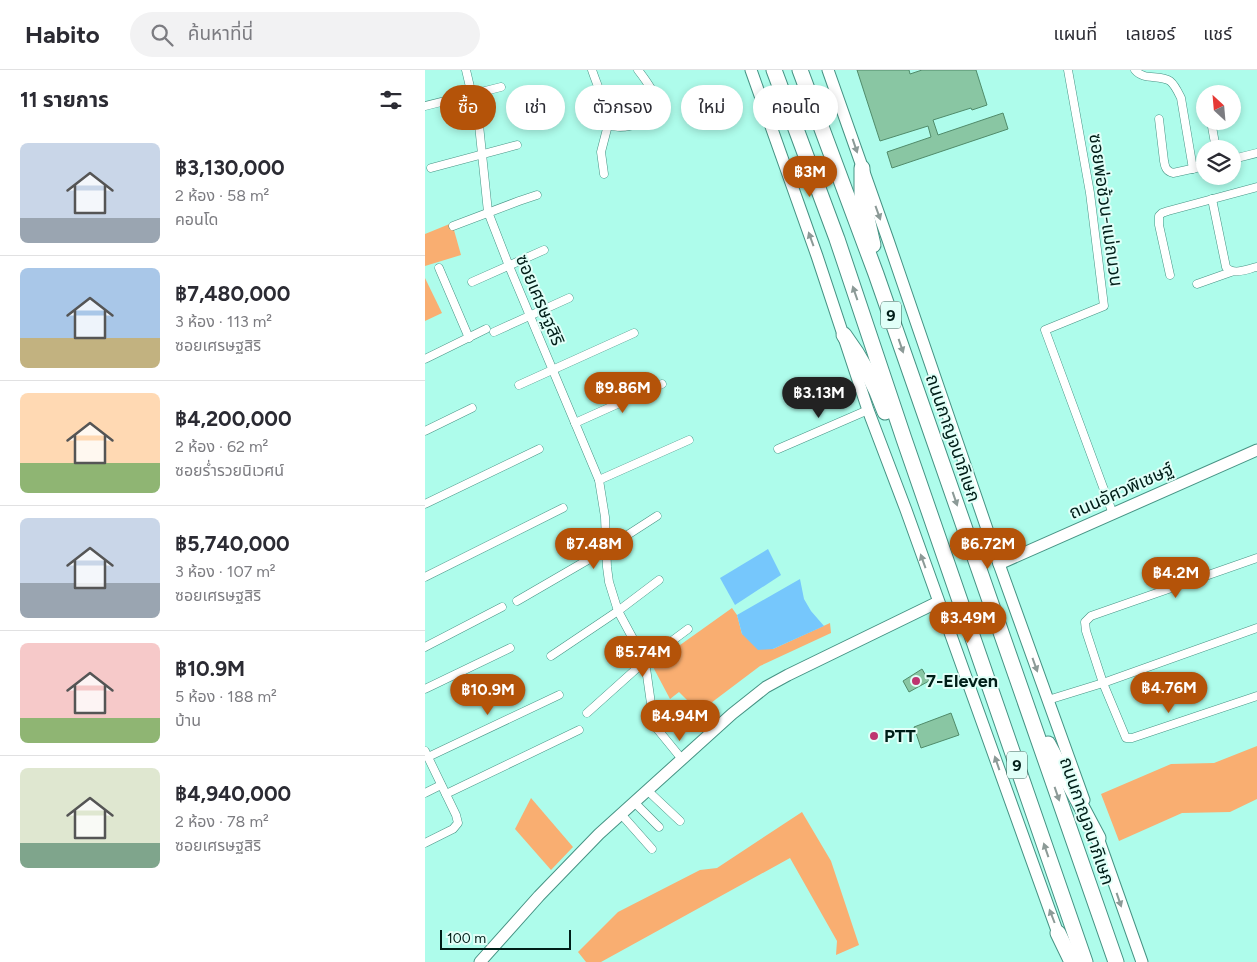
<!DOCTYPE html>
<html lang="th">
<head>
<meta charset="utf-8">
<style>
  body { margin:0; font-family:Figtree,"Noto Sans Thai",sans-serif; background:#f2f2f3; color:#2b2b33; height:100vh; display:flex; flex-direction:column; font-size:19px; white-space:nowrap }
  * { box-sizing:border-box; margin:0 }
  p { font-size:16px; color:#7c7c81 }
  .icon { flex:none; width:28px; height:28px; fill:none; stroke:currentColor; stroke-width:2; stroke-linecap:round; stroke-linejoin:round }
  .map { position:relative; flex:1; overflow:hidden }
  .details { display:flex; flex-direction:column; background:#fff; width:425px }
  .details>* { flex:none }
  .guide { position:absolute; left:15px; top:15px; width:475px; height:45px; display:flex; gap:10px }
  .needle { width:32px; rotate:334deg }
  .buttons { position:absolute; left:771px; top:15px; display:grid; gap:10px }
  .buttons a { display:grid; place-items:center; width:45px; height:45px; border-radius:50%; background:#fff; box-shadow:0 2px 8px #0003; font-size:25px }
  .scale { position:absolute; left:15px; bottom:12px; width:131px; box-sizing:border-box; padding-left:5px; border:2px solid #001e18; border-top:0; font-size:14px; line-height:18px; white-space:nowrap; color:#001e18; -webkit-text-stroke:4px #e1fff8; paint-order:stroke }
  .price { position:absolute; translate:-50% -42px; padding:0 11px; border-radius:18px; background:#b45309; color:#fff; font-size:16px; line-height:32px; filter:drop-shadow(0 1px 2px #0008) }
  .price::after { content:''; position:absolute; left:50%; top:30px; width:15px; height:11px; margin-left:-8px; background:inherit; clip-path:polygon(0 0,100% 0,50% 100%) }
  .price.active { background:#222; color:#fff }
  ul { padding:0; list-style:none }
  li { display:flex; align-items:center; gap:15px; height:125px; padding:0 20px }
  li+li { border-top:1px solid #e1e1e2 }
  li span { display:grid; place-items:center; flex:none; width:140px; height:100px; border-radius:8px; color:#555 }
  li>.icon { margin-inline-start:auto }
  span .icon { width:60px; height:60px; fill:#fffc; stroke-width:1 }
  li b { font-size:21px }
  h2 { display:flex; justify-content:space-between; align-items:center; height:60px; padding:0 20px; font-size:21px }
  .pill { padding:0 18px; border-radius:22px; background:#fff; box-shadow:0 2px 8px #0003; font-size:18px; line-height:45px }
  .pill.active { background:#b45309; color:#fff }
  header { display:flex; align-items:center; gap:30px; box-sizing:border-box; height:70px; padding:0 25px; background:#fff; border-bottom:1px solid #e1e1e2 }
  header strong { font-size:24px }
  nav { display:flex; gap:28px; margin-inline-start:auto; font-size:18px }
  .search { width:350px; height:45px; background:#f2f2f3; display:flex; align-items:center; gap:12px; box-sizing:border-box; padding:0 18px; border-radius:28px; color:#7c7c81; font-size:19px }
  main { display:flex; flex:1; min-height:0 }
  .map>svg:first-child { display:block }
  .green { fill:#f9ae71 }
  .water { fill:#76c7fc }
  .building { fill:#89c6a3; stroke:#508b6a }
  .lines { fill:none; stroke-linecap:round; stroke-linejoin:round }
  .street-casing { stroke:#469384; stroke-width:9 }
  .secondary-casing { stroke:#469384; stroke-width:13 }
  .highway-casing { stroke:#469384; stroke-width:17 }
  .street { stroke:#fff; stroke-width:8 }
  .secondary { stroke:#fff; stroke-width:11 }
  .highway { stroke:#fff; stroke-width:15 }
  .oneway { fill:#8c9a97 }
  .poi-dot { fill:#be3570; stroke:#e1fff8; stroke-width:2 }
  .labels { text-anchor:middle; stroke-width:4; stroke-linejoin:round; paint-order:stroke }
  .shield { fill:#e1fff8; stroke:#44625b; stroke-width:1 }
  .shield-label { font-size:16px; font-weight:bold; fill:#001e18 }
  .street-label { font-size:18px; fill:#001e18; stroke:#e1fff8 }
  .poi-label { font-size:18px; font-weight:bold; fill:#001e18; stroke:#e1fff8; text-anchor:start }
</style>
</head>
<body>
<header>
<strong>Habito</strong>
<div class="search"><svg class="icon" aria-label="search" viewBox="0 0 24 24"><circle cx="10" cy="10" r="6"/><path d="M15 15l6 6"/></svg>ค้นหาที่นี่</div>
<nav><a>แผนที่</a><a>เลเยอร์</a><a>แชร์</a></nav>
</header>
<main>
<section class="details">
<h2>11 รายการ<svg class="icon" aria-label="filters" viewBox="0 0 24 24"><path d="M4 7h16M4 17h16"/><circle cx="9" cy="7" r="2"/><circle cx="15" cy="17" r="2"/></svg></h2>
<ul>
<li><span style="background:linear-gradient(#c9d6e8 75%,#9aa5b1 0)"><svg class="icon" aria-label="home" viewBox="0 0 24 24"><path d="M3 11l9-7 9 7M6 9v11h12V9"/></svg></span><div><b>฿3,130,000</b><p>2 ห้อง · 58 m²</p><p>คอนโด</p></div></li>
<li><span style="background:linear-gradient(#a9c7e8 70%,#c2b280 0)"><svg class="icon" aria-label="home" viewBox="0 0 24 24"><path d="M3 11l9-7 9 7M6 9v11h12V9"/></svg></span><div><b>฿7,480,000</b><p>3 ห้อง · 113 m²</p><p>ซอยเศรษฐสิริ</p></div></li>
<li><span style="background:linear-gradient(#ffd9b3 70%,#8fb573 0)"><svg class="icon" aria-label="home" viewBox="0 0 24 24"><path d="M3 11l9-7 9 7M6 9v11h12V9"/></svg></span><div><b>฿4,200,000</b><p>2 ห้อง · 62 m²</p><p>ซอยร่ำรวยนิเวศน์</p></div></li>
<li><span style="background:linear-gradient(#c9d6e8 65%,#9aa5b1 0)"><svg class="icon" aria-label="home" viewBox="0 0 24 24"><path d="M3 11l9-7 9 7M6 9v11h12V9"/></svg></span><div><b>฿5,740,000</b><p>3 ห้อง · 107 m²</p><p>ซอยเศรษฐสิริ</p></div></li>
<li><span style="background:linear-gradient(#f6c9c9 75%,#8fb573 0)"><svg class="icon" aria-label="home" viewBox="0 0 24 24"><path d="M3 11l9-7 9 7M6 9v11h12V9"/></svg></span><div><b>฿10.9M</b><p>5 ห้อง · 188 m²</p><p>บ้าน</p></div></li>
<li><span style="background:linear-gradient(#dfe7d0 75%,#7fa58c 0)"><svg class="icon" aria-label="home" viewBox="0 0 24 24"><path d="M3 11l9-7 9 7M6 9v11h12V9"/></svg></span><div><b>฿4,940,000</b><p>2 ห้อง · 78 m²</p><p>ซอยเศรษฐสิริ</p></div></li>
</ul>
</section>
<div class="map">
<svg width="832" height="892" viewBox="0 0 832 892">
  <rect width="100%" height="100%" fill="#aefceb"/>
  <g class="green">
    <path d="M27,153l9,32 -36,11v-32z"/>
    <path d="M0,208l17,35 -17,8z"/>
    <path d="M307,538l5,7 5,19 31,15 57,-26 1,10 -71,33 -61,46 -20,-20 -9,7 -18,-34z"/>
    <path d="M832,676v53l-27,13 -48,1 -63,28 -18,-47 70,-30 43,-1z"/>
    <path d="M106,728l42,49 -22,23 -36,-41z"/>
    <path d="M377,742l29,49 28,84 -23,10 1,-14 -47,-83 -189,104h-15l-8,-10 40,-40 82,-42 17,-2z"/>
  </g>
  <g class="water">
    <path d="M343,479l13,26 -46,30 -15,-27z"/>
    <path d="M375,509l4,20 7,12 13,15 -51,23 -15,1 -16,-16 -5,-19z"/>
  </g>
  <g class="building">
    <path d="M432,0h52l1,4 12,-4h54l11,35 -15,5 -1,-2 -38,12 5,15 65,-22 5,16 -116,39 -5,-16 44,-15 -3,-11 -48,15z"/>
    <path d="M497,599l7,12 -20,11 -6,-11z"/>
    <path d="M526,643l8,22 -38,13 -7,-21z"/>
  </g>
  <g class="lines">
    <defs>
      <g id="street">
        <path d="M41,0l13,55 9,87 21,54 90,214 6,37 2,50 2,15 9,29 27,50 9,64 27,33"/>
        <path d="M167,0c6,18 15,36 16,55 4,1 8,2 12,2 10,0 34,-6 36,-19 3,-11 -11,-29 -18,-38"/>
        <path d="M643,0l22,123 14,113 -59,24 68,184"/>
        <path d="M710,0c9,11 24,4 35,11 5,4 8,11 11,17l12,71"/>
        <path d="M0,36l76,-19"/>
        <path d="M734,49l5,42c1,6 2,10 9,12l32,-7"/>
        <path d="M786,51l5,28"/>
        <path d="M808,89l24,-6"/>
        <path d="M6,98l86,-23"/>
        <path d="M179,104l-3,-22 7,-27"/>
        <path d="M787,129l14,68c7,9 21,2 31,0"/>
        <path d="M28,156l66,-25 18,-6"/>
        <path d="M14,198l30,70"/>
        <path d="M745,205l-11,-50v-9l3,-3 6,-2 89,-24"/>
        <path d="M47,212l72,-32"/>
        <path d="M772,214l34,-12"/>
        <path d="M69,262l75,-34"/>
        <path d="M0,289l61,-30"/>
        <path d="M94,315l115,-52"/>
        <path d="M150,353l87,-39"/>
        <path d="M0,361l47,-23"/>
        <path d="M353,379l90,-39"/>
        <path d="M174,410l90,-40"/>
        <path d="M0,434l114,-55"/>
        <path d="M832,488l-166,58 -6,6 1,9 17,52 23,55h6l125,-42"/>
        <path d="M0,507l138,-69"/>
        <path d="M92,531l81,-47 59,-38"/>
        <path d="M0,577l77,-40"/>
        <path d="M126,586l67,-45 41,-31"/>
        <path d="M0,619l85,-41"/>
        <path d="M623,630l55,-17 154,-55"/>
        <path d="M162,643l58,-52 43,-32"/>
        <path d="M0,681l31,64 2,8 -5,6 -28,14"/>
        <path d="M3,687l131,-62"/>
        <path d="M222,720l33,31"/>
        <path d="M0,723l16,-8"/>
        <path d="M21,724l133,-64"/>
        <path d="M209,732l25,25"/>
        <path d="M196,744l31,35"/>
      </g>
      <g id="secondary">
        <path d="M326,0l66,186 51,154 38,100 154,429"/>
        <path d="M403,0l60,170 111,324 85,236"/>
        <path d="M574,494l258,-114"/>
        <path d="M671,762l46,130"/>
        <path d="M55,892l59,-66 60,-62 133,-120 34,-27 22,-12 150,-73"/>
      </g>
      <g id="highway">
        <path d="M349,0l63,169 67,200 181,523"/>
        <path d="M375,0l76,204 240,688"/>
        <path d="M437,98v28l11,49"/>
        <path d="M419,265c18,24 31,49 41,77"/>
        <path d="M623,674l50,94"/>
        <path d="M633,863l14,29"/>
      </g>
    </defs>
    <use href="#street" class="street-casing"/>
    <use href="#secondary" class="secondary-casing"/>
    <use href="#highway" class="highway-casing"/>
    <use href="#street" class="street"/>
    <use href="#secondary" class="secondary"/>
    <use href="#highway" class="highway"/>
  </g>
  <defs><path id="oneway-solid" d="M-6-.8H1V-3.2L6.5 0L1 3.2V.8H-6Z" transform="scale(1.25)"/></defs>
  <g class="oneway">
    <use href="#oneway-solid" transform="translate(430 76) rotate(71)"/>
    <use href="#oneway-solid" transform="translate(453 143) rotate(70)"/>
    <use href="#oneway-solid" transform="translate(386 169) rotate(-110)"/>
    <use href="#oneway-solid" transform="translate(430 223) rotate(-109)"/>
    <use href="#oneway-solid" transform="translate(476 276) rotate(71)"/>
    <use href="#oneway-solid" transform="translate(530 429) rotate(71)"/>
    <use href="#oneway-solid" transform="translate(498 491) rotate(-110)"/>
    <use href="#oneway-solid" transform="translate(610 595) rotate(70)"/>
    <use href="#oneway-solid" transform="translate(572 693) rotate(-109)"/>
    <use href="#oneway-solid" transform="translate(632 724) rotate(71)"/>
    <use href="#oneway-solid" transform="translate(621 780) rotate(-109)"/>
    <use href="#oneway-solid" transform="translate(694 830) rotate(71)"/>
    <use href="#oneway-solid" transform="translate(627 846) rotate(-111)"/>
  </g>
  <g class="poi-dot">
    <circle cx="491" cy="611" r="5"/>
    <circle cx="449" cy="666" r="5"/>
  </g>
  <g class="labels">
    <g class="shield">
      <rect x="456" y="231.5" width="20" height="27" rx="4"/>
      <rect x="582" y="681.5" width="20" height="27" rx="4"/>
    </g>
    <g class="shield-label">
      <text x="466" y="251">9</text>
      <text x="592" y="701">9</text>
    </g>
    <g class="street-label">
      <text transform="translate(681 140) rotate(82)" y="6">ซอยพ่อช้วน-แม่ถนวน</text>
      <text transform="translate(115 230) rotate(67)" y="6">ซอยเศรษฐสิริ</text>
      <text transform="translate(528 368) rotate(71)" y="6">ถนนกาญจนาภิเษก</text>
      <text transform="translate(696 421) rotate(-24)" y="6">ถนนอัศวพิเชษฐ์</text>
      <text transform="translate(662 751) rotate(71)" y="6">ถนนกาญจนาภิเษก</text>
    </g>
    <g class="poi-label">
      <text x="501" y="617">7-Eleven</text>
      <text x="459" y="672">PTT</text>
    </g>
  </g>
</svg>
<div class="buttons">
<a><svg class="needle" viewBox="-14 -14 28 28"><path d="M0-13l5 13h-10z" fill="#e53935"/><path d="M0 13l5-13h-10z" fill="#7c7c81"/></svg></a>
<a><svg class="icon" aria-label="layers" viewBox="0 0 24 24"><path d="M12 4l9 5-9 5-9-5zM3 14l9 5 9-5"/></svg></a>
</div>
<div class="scale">100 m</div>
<b class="price" style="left:385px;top:128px">฿3M</b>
<b class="price" style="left:198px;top:344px">฿9.86M</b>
<b class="price active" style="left:394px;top:349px">฿3.13M</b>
<b class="price" style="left:169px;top:500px">฿7.48M</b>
<b class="price" style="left:563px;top:500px">฿6.72M</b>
<b class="price" style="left:751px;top:529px">฿4.2M</b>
<b class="price" style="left:543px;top:574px">฿3.49M</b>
<b class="price" style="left:218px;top:608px">฿5.74M</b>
<b class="price" style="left:744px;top:644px">฿4.76M</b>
<b class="price" style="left:63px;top:646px">฿10.9M</b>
<b class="price" style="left:255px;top:672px">฿4.94M</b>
<div class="guide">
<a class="pill active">ซื้อ</a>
<a class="pill">เช่า</a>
<a class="pill">ตัวกรอง</a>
<a class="pill">ใหม่</a>
<a class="pill">คอนโด</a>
</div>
</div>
</main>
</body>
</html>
